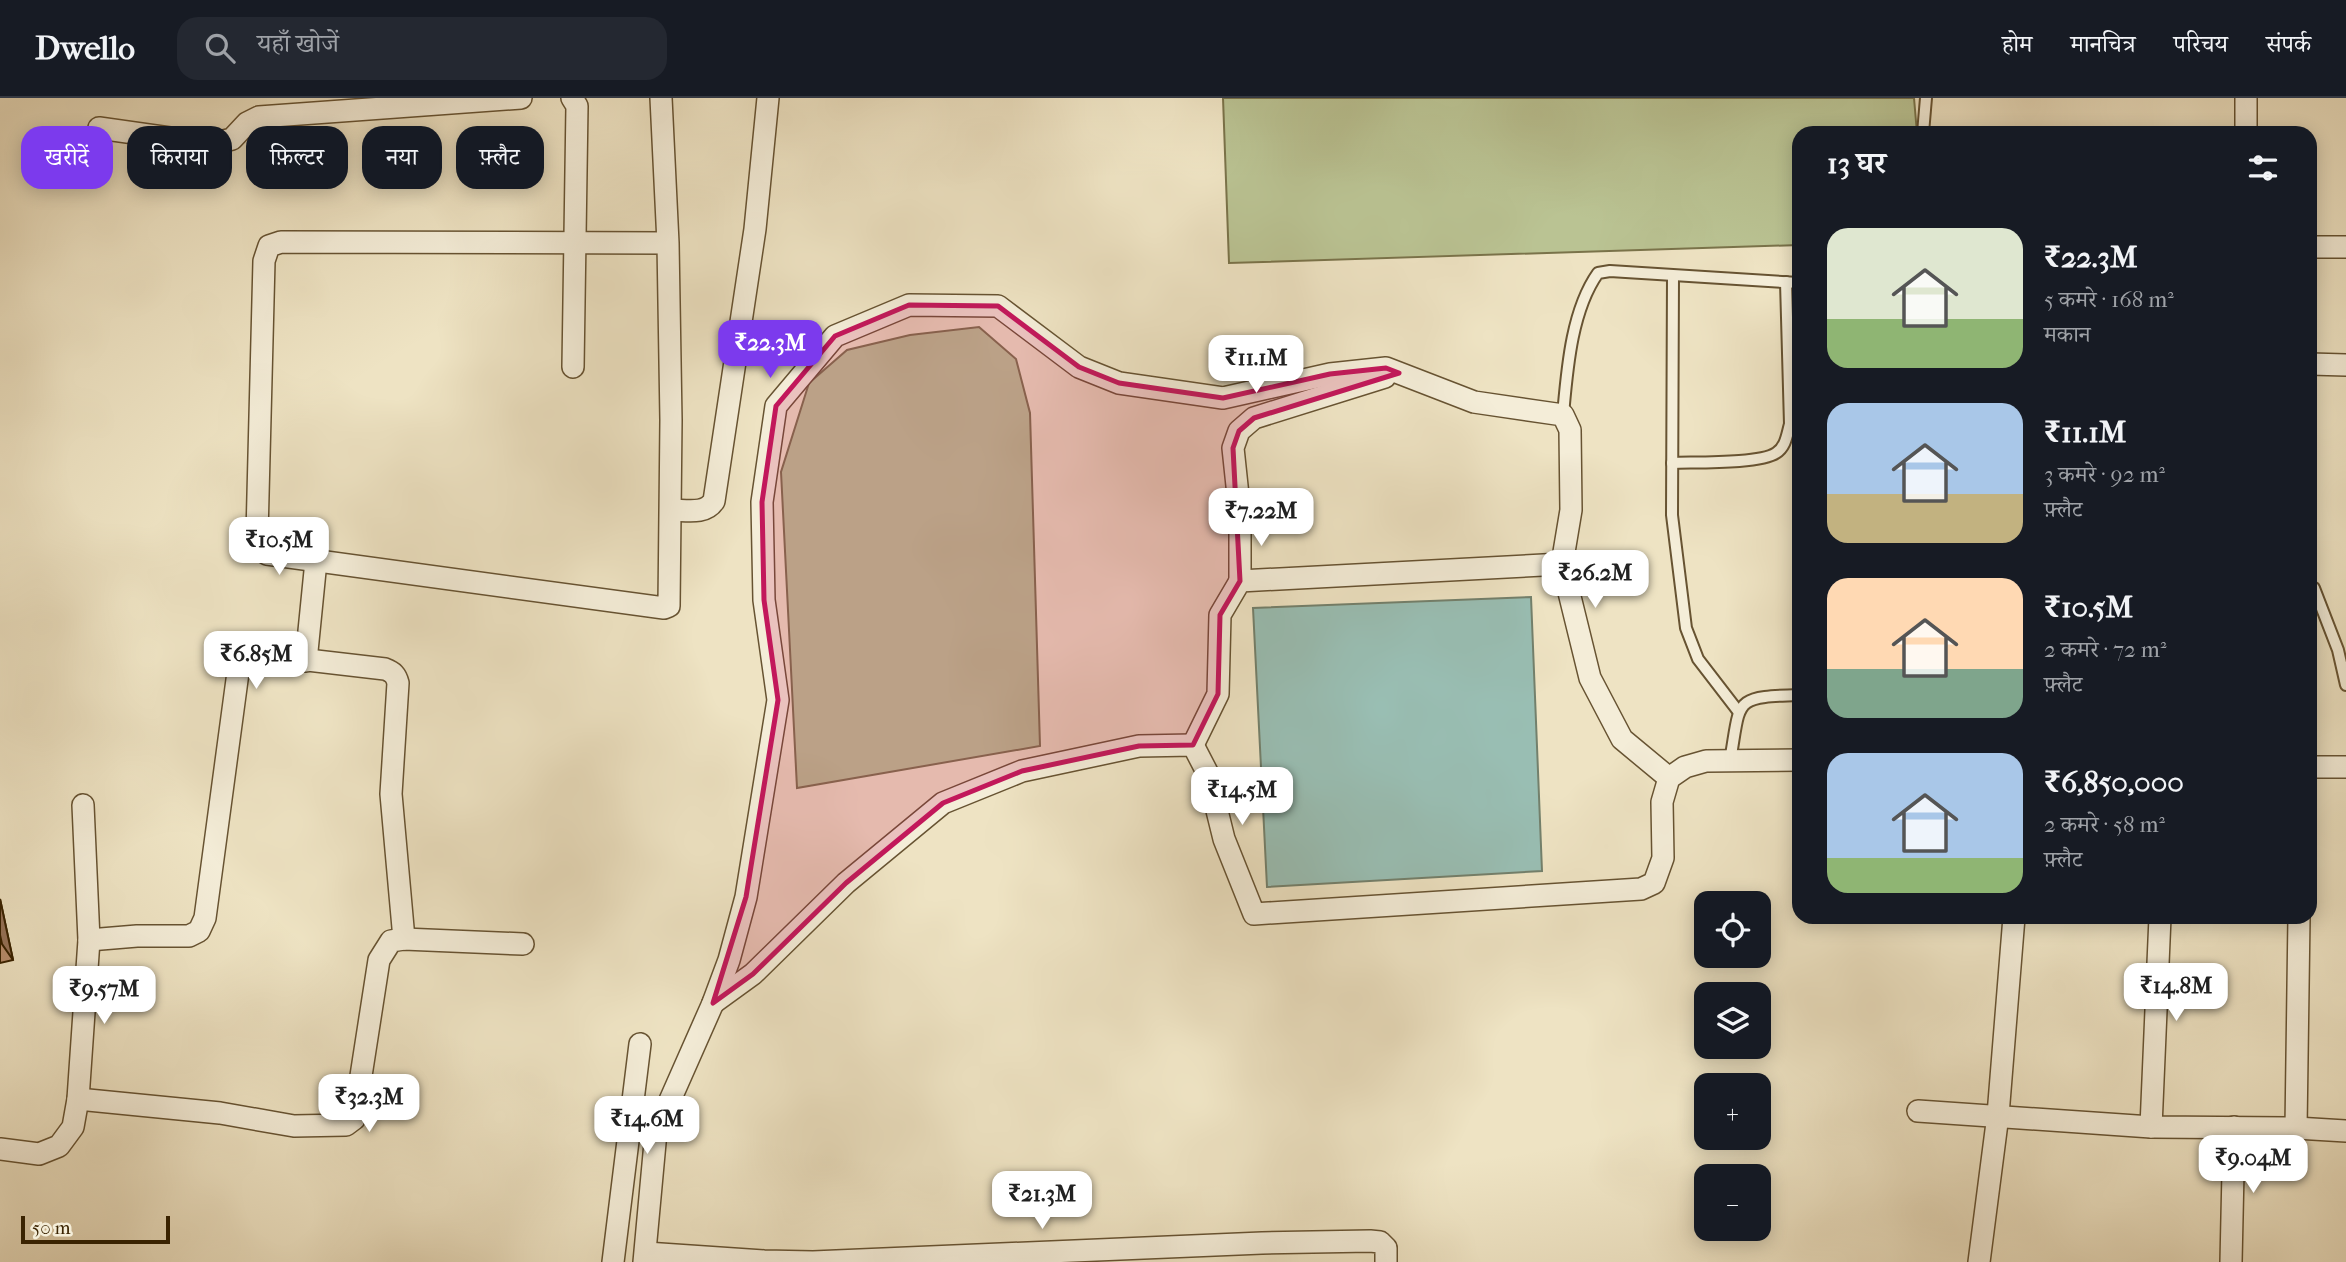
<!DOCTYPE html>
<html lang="hi">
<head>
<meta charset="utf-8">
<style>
  body { margin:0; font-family:"IM FELL French Canon","Noto Serif Devanagari",serif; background:#242831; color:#f1f3f6; height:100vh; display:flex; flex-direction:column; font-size:26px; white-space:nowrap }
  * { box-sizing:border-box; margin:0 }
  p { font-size:23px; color:#9ea1a6 }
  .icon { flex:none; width:38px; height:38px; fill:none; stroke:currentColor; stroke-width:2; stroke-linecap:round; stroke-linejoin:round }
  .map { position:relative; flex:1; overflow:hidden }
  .details { position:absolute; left:1792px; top:28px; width:525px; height:798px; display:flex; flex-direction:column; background:#171b24; border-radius:21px; box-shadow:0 4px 18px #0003 }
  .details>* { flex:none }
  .hud { position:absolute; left:21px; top:28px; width:665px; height:63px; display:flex; gap:14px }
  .fabs { position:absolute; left:1694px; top:793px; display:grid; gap:14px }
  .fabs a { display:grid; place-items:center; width:77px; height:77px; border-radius:14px; background:#171b24; box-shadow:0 4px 18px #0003; font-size:35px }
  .scale { position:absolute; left:21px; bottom:18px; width:149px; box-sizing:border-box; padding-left:7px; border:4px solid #3a2301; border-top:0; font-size:19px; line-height:24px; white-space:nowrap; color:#3a2301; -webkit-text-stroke:5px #f4edd8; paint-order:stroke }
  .price { position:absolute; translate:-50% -60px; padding:0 16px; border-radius:14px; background:#fff; color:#222; font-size:23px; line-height:46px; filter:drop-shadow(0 2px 4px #0008) }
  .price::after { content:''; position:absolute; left:50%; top:42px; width:21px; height:16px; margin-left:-10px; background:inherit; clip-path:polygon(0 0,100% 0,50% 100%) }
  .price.active { background:#7c3aed; color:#fff }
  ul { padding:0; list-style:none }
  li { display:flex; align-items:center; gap:21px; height:175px; padding:0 35px }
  li span { display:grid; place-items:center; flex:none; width:196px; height:140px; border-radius:21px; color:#555 }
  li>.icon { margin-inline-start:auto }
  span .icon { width:84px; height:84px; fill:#fffc; stroke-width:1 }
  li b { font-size:30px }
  h2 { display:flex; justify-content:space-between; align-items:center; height:84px; padding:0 35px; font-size:30px }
  .pill { padding:0 24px; border-radius:21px; background:#171b24; box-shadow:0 4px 18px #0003; font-size:24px; line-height:63px }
  .pill.active { background:#7c3aed; color:#fff }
  header { display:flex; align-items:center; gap:42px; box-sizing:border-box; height:98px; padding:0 35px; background:#171b24; border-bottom:2px solid #363941 }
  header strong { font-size:33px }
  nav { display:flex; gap:38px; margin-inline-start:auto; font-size:24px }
  .search { width:490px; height:63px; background:#242831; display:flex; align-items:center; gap:18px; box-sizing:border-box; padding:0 24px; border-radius:21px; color:#9ea1a6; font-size:26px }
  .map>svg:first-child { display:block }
  .green { fill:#bac393; stroke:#7a734a; stroke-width:2 }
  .water { fill:#99beb3; stroke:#73806c; stroke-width:2 }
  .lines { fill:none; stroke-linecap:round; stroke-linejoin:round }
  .service-casing { stroke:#675332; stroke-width:14 }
  .minor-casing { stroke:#675332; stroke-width:24 }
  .service { stroke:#f4edd8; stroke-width:10 }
  .minor { stroke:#f4edd8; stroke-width:21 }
  .wall { fill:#b88d6c; stroke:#3a2301; stroke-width:2 }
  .shaded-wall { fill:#967358; stroke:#3a2301; stroke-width:2 }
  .marked { fill:#c2185b; fill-opacity:0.2; stroke:#c2185b; stroke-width:5; stroke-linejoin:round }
</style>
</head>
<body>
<header>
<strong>Dwello</strong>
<div class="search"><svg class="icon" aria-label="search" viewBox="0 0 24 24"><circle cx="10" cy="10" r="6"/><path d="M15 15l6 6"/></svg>यहाँ खोजें</div>
<nav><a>होम</a><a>मानचित्र</a><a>परिचय</a><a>संपर्क</a></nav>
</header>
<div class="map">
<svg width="2346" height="1164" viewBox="0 0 2346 1164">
  <rect width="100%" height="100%" fill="#eee3c3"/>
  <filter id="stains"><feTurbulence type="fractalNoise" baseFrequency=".00286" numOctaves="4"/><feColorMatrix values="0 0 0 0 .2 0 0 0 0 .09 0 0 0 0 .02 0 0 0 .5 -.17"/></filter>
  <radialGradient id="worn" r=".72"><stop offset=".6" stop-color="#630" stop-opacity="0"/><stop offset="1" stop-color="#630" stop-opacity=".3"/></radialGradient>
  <g class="green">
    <path d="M1223,0h691l3,35h-118v112l-570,18z"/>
    <path d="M979,229l37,32 14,54 10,333 -243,42 -16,-316 28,-89 38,-33 63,-15z"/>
  </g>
  <path class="water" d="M1531,499l11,274 -275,16 -14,-279z"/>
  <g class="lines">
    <defs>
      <g id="service">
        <path d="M1923,35l3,-35"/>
        <path d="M1673,178l-1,239 14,113 12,31 40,52"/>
        <path d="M1563,317c4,-44 8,-104 35,-142l12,-2 189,12"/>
        <path d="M1672,365c22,-1 88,1 104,-10 10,-6 11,-19 14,-29l-4,-142"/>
        <path d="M2314,490l24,62 8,35"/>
        <path d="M1730,663c11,-62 2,-64 69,-66"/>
      </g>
      <g id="minor">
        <path d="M572,0l5,8 -4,261"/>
        <path d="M661,0l7,145 3,177 -2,186 -5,2 -397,-54 -6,-4 -4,-16 7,-273 5,-15 12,-4 387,1"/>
        <path d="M99,30l113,16 20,-5 15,-16 12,-6 262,-19"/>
        <path d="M2246,35v-35"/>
        <path d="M2310,149h36"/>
        <path d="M2310,266l36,1"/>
        <path d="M671,412c15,0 34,5 43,-9l41,-272 13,-131"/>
        <path d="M1240,483v-67l-7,-66 6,-17 15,-13 131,-41"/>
        <path d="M306,563l10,-100"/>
        <path d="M1193,647l25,-51 2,-79 20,-34 322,-17"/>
        <path d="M2310,669h36"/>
        <path d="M89,842l48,-4h52l10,-5 6,-13 34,-253 2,-7 15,-4 129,15c8,3 11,6 13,14l-7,111 13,145"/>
        <path d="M713,905l40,-29 93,-91 97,-80 79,-32 117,-25 54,-1 15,29 16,65 30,75 387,-25 13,-6 9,-25 -1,-56 7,-24 16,-11 21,-6 93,-1"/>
        <path d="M78,1001l142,14 74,13 52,-1 8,-6 2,-11 23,-148 12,-19 13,-2 119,5"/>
        <path d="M1918,1013l233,16 145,1 50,3"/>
        <path d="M2151,1029l9,-210"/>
        <path d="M2296,1030l3,-211"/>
        <path d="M0,1051l39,5 20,-8 14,-19 5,-28 11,-159 -6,-135"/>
        <path d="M646,1155l118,8 49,1 449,-19 108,-2 10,1 6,6v14"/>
        <path d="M613,1164l27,-218"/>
        <path d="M644,1164l12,-130 57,-129 16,-43 17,-63 32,-197 -14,-100 -2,-98 14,-96 59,-70 74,-31 89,1 81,61 40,16 104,15 107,-24 56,-6 88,34 89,13 7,15 1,80 -9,54 28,114 32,61 47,39"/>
        <path d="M1979,1164l19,-147 16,-198"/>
        <path d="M2231,1164l3,-135"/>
      </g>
    </defs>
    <use href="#service" class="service-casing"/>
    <use href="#minor" class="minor-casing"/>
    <use href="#service" class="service"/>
    <use href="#minor" class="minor"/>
  </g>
  <path class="wall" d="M0,801l13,61 -13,3z"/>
  <path class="shaded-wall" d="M0,801l13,61 -11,-16 -2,-9z"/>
  <path class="marked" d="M909,207l89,1 81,61 40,16 104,15 107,-24 56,-6 13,5 -145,45 -15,13 -6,17 7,133 -20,34 -2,79 -25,51 -54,1 -117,25 -79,32 -97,80 -93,91 -40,29 33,-106 32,-197 -14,-100 -2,-98 14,-96 59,-70z"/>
  <rect width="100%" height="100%" filter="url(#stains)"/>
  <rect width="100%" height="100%" fill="url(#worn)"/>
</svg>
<div class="fabs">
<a><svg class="icon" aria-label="locate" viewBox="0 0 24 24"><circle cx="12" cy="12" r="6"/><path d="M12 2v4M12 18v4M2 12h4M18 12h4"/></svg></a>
<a><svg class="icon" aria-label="layers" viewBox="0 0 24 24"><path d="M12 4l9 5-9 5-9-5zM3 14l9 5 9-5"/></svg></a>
<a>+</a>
<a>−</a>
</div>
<div class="scale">50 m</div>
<b class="price active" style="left:770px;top:282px">₹22.3M</b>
<b class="price" style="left:1256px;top:297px">₹11.1M</b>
<b class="price" style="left:1261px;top:450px">₹7.22M</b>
<b class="price" style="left:279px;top:479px">₹10.5M</b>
<b class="price" style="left:1595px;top:512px">₹26.2M</b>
<b class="price" style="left:256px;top:593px">₹6.85M</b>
<b class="price" style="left:1242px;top:729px">₹14.5M</b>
<b class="price" style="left:2176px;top:925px">₹14.8M</b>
<b class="price" style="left:104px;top:928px">₹9.57M</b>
<b class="price" style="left:369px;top:1036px">₹32.3M</b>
<b class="price" style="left:647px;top:1058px">₹14.6M</b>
<b class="price" style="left:2253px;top:1097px">₹9.04M</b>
<b class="price" style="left:1042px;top:1133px">₹21.3M</b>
<div class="hud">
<a class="pill active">खरीदें</a>
<a class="pill">किराया</a>
<a class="pill">फ़िल्टर</a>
<a class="pill">नया</a>
<a class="pill">फ़्लैट</a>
</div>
<section class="details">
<h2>13 घर<svg class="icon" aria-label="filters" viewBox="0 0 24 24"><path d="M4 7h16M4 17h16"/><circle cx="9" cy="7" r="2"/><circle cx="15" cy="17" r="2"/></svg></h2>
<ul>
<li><span style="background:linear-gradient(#dfe7d0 65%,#8fb573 0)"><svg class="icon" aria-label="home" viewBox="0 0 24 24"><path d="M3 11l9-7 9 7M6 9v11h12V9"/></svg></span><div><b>₹22.3M</b><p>5 कमरे · 168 m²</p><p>मकान</p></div></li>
<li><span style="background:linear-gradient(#a9c7e8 65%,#c2b280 0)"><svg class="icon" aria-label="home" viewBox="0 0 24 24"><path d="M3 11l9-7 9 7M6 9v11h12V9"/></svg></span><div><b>₹11.1M</b><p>3 कमरे · 92 m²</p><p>फ़्लैट</p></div></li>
<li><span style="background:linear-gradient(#ffd9b3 65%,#7fa58c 0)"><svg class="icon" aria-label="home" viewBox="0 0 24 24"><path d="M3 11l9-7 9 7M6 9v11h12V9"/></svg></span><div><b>₹10.5M</b><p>2 कमरे · 72 m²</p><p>फ़्लैट</p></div></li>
<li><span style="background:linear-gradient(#a9c7e8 75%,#8fb573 0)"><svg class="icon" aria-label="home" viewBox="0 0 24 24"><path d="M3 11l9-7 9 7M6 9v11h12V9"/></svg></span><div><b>₹6,850,000</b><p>2 कमरे · 58 m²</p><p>फ़्लैट</p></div></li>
</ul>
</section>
</div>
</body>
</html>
